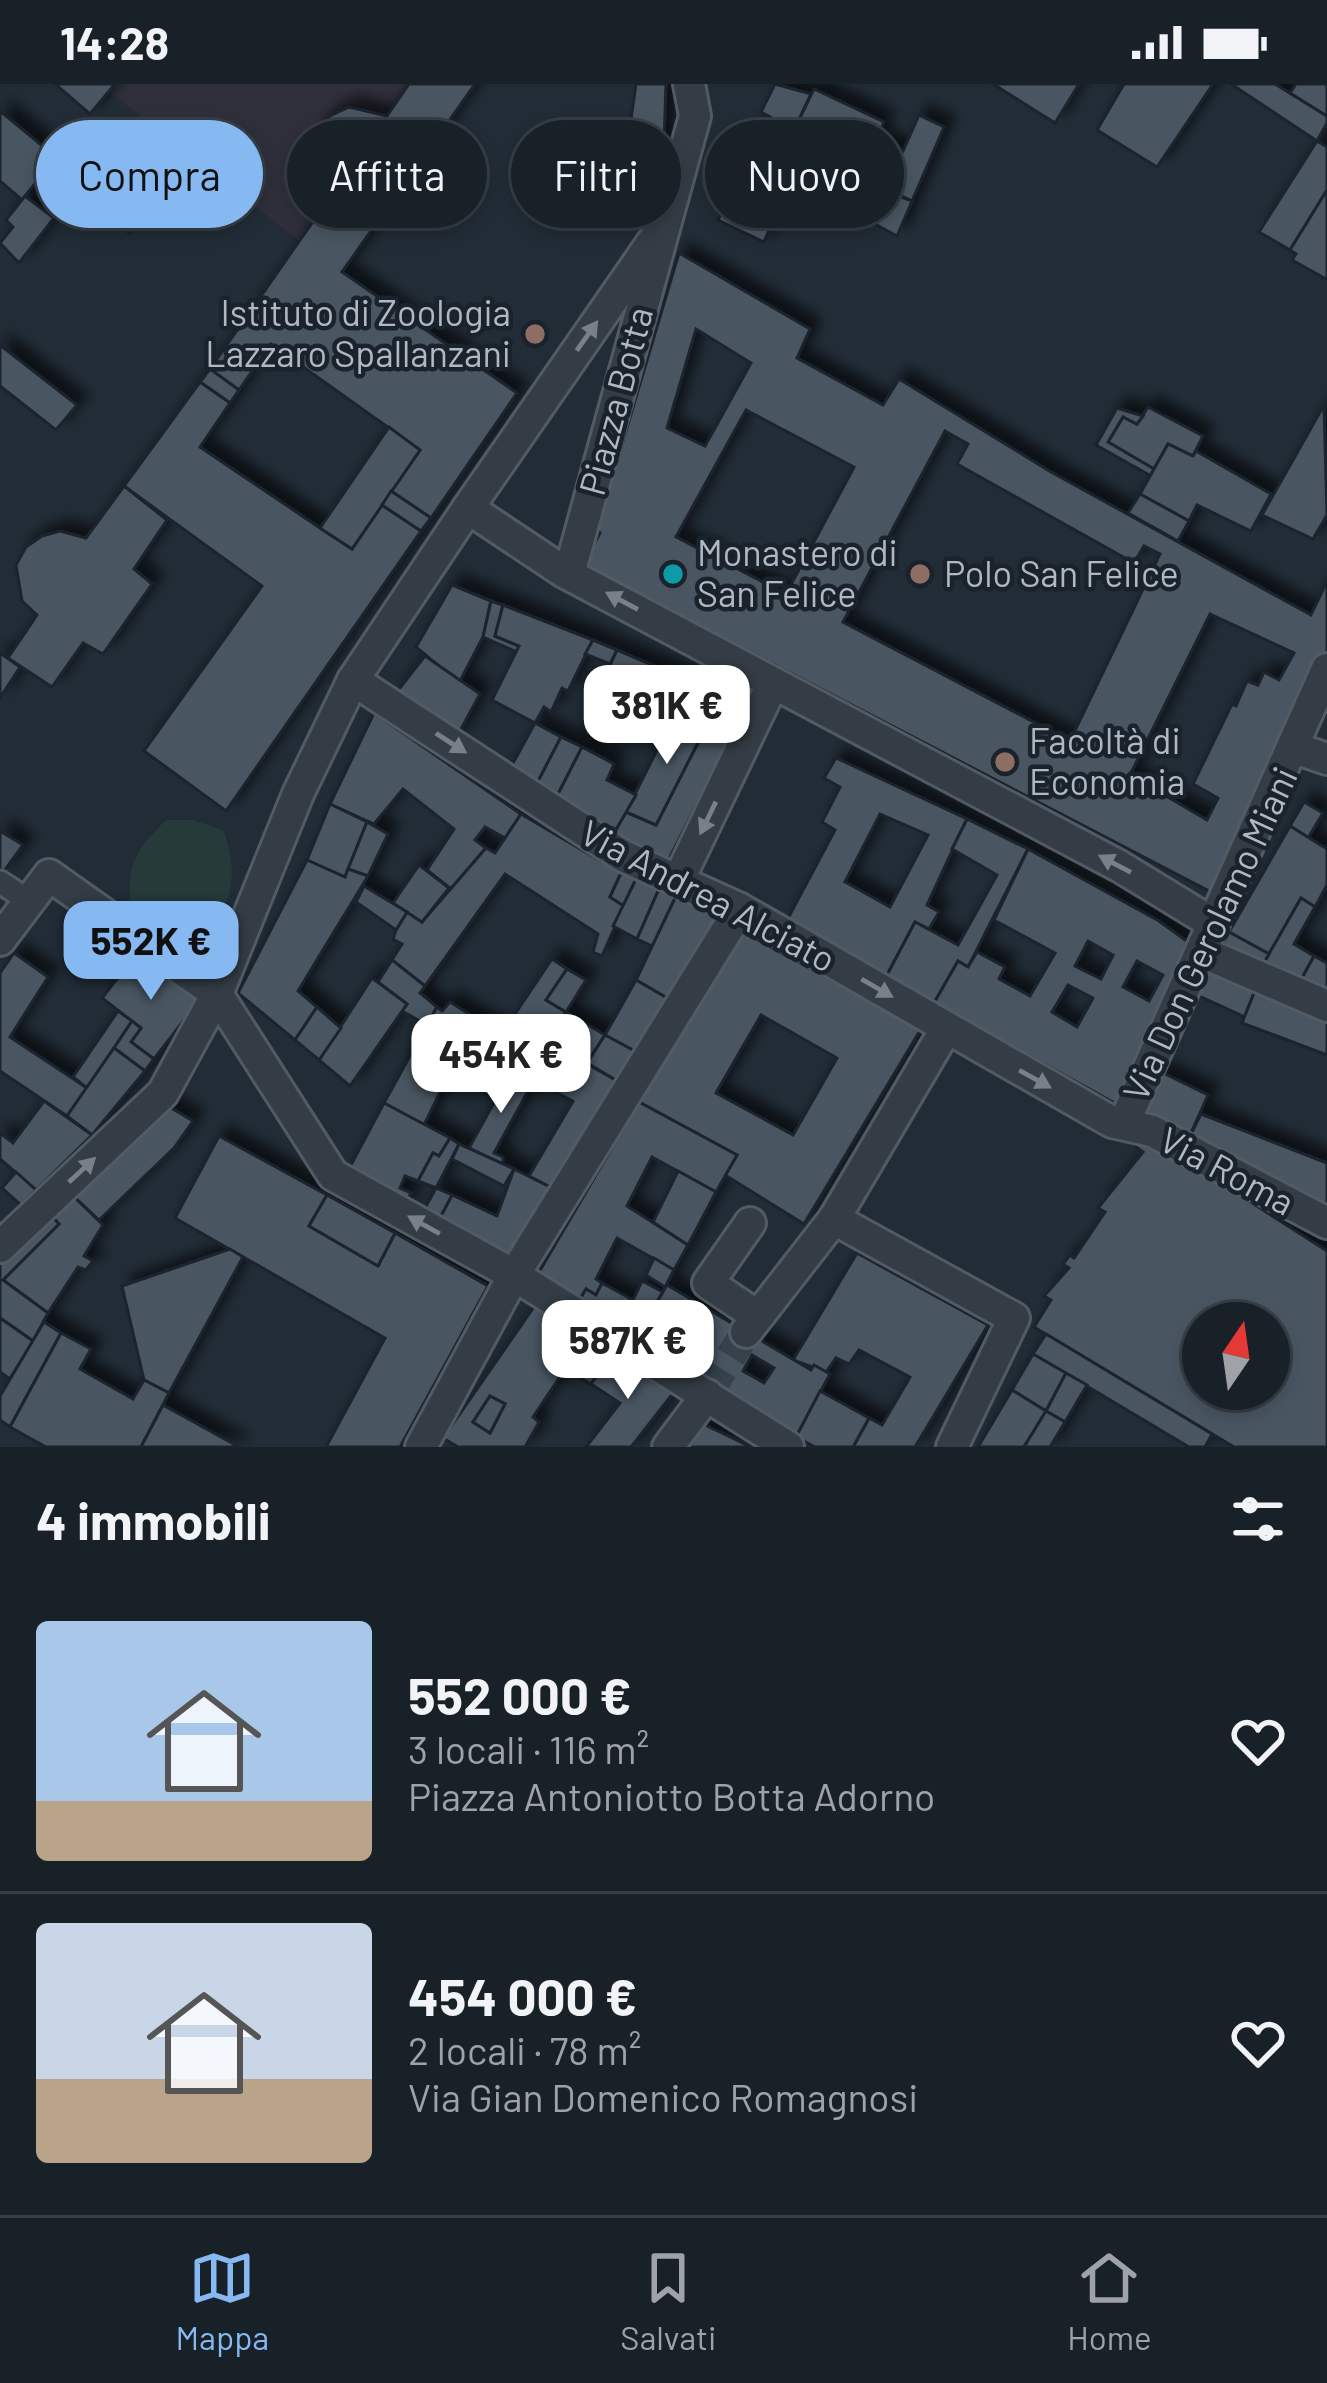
<!DOCTYPE html>
<html lang="it">
<head>
<meta charset="utf-8">
<style>
  body { margin:0; font-family:Barlow,sans-serif; background:#262e34; color:#f1f3f6; height:100vh; display:flex; flex-direction:column; font-size:45px; white-space:nowrap }
  * { box-sizing:border-box; margin:0 }
  p { font-size:39px; color:#9fa3a8 }
  .icon { flex:none; width:66px; height:66px; fill:none; stroke:currentColor; stroke-width:2; stroke-linecap:round; stroke-linejoin:round }
  .map { position:relative; height:1363px; overflow:hidden }
  .sheet { display:flex; flex-direction:column; background:#192128; flex:1 }
  .sheet>* { flex:none }
  .hud { position:absolute; left:36px; top:36px; width:1257px; height:108px; display:flex; gap:24px }
  .needle { width:78px; rotate:13deg }
  .fabs { position:absolute; left:1182px; top:1218px; display:grid; gap:24px }
  .fabs a { display:grid; place-items:center; width:108px; height:108px; border-radius:50%; background:#192128; box-shadow:0 6px 18px #0003,0 0 0 3px #373e45; font-size:60px }
  .price { position:absolute; translate:-50% -102px; padding:0 27px; border-radius:24px; background:#fff; color:#222; font-size:39px; line-height:78px; filter:drop-shadow(0 3px 6px #0008) }
  .price::after { content:''; position:absolute; left:50%; top:72px; width:36px; height:27px; margin-left:-18px; background:inherit; clip-path:polygon(0 0,100% 0,50% 100%) }
  .price.current { background:#86b8f1; color:#111 }
  ul { padding:0; list-style:none }
  li { display:flex; align-items:center; gap:36px; height:300px; padding:0 36px }
  li+li { border-top:3px solid #373e45 }
  li span { display:grid; place-items:center; flex:none; width:336px; height:240px; border-radius:12px; color:#555 }
  li>.icon { margin-inline-start:auto }
  span .icon { width:144px; height:144px; fill:#fffc; stroke-width:1 }
  li b { font-size:51px }
  h2 { display:flex; justify-content:space-between; align-items:center; height:144px; padding:0 36px; font-size:51px }
  .tag { padding:0 42px; border-radius:54px; background:#192128; box-shadow:0 6px 18px #0003,0 0 0 3px #373e45; font-size:42px; line-height:108px }
  .tag.current { background:#86b8f1; color:#111 }
  .status { display:flex; justify-content:space-between; align-items:center; height:84px; padding:0 60px; background:#192128; direction:ltr }
  .status svg { height:33px; fill:currentColor }
  .tabs { display:flex; justify-content:space-around; align-items:center; height:168px; border-top:3px solid #373e45; background:#192128; font-size:33px; color:#9fa3a8 }
  .tabs a { display:grid; justify-items:center; gap:6px }
  .tabs .current { color:#86b8f1 }
  .map>svg:first-child { display:block }
  .medical { fill:#2f2f3b }
  .green { fill:#263a39 }
  .building { fill:#495662; stroke:#1c242d; stroke-width:3; fill-rule:evenodd; filter:url(#shadow) }
  .lines { fill:none; stroke-linecap:round; stroke-linejoin:round }
  .minor-tunnel { stroke:#36414b; stroke-width:30; stroke-dasharray:30 15; stroke-linecap:butt }
  .pedestrian-casing { stroke:#525b64; stroke-width:27 }
  .minor-casing { stroke:#525b64; stroke-width:36 }
  .pedestrian { stroke:#343d46; stroke-width:21 }
  .minor { stroke:#343d46; stroke-width:30 }
  .oneway { fill:#78818b }
  .education-dot { fill:#8d6e63; stroke:#1a222b; stroke-width:4.5 }
  .culture-dot { fill:#0f9aa8; stroke:#1a222b; stroke-width:4.5 }
  .labels { text-anchor:middle; stroke-width:9; stroke-linejoin:round; paint-order:stroke }
  .poi-label { font-size:36px; fill:#afb8c3; stroke:#1a222b; text-anchor:start }
  .street-label { font-size:36px; fill:#afb8c3; stroke:#1a222b }
</style>
</head>
<body>
<div class="status"><b>14:28</b><svg viewBox="0 0 49 12"><path d="M0 12V9h3v3zM5 12V6h3v6zM10 12V3h3v9zM15 12V0h3v12zM26 1h20v11H26zM47 4h2v5h-2z"/></svg></div>
<div class="map">
<svg width="1327" height="1363" viewBox="0 0 1327 1363">
  <defs>
    <filter id="shadow"><feDropShadow dx="10" dy="-10" stdDeviation="6" flood-color="#0009"/></filter>
  </defs>
  <rect width="100%" height="100%" fill="#212c36"/>
  <path class="medical" d="M115,0h294l-22,32 -38,-9 -19,9 -12,14 -6,24 7,22 16,14 -36,51 -190,-150z"/>
  <path class="green" d="M166,736h27l30,10c21,52 1,82 -23,129l-69,-50c-5,-43 4,-59 35,-89z"/>
  <g class="building">
    <path d="M55,0h60l-25,30z"/>
    <path d="M409,0h66l-133,188 175,121 -86,125 -40,-27 29,-41 -149,-106 -32,46 -29,-21 125,-179 -16,-14 -7,-22 5,-24 13,-14 19,-9 38,9z"/>
    <path d="M666,0l-2,59 -15,65 -30,-5 17,-119z"/>
    <path d="M775,0l36,10 -17,36 -33,-18z"/>
    <path d="M993,0h86l-24,39z"/>
    <path d="M1124,0h89l-56,83 -60,-37z"/>
    <path d="M1231,0h44l52,32v7l-10,18z"/>
    <path d="M1296,0h31v32l-37,-23z"/>
    <path d="M814,5l70,33 -7,16 26,13 16,-36 25,12 -32,74 -155,-73 8,-13 29,15z"/>
    <path d="M0,27l56,46 -34,43 -22,-19z"/>
    <path d="M771,52l17,4 -28,53 20,11 -16,38 -46,-22 18,-38 10,5z"/>
    <path d="M89,55l73,55 -32,40 -72,-55z"/>
    <path d="M1317,57l10,6v43l-37,60 -31,-18z"/>
    <path d="M427,62l20,15 -49,70 -21,-13z"/>
    <path d="M877,104l35,13 -15,35 -35,-19z"/>
    <path d="M1327,106v88l-1,1 -34,-19 4,-6 -6,-4z"/>
    <path d="M25,112l29,22 -35,45 -19,-20 13,-16 -7,-7z"/>
    <path d="M679,169l131,76 -13,29 86,47 16,-26 152,93 260,143 16,-34v88l-114,224 -630,-328 17,-32 -3,-5zM696,245l55,34 -46,83 -38,-18zM746,326l108,57 -68,127 -110,-57zM945,347l23,13 -11,20 177,99 10,-17 16,8 -90,187 -227,-119zM1210,530l84,39 -15,27 -15,-8 -6,13 -11,-4 -11,25 -4,-2 -39,80 25,14 -11,22 -77,-45z"/>
    <path d="M0,261l77,60 -21,25 -56,-44z"/>
    <path d="M210,285l29,21 -9,13 -30,-21z"/>
    <path d="M200,298l30,21 -30,44 120,81 32,21 30,-44 39,26 -195,280 -82,-60 118,-165 -138,-100z"/>
    <path d="M1324,321l3,110 -14,24 -51,-24z"/>
    <path d="M1148,323l55,29 -10,20 -25,-12 -14,25 -46,-27 15,-25 14,7z"/>
    <path d="M1117,324l26,8 -6,8 -14,-7 -15,25 46,27 -3,7 -55,-31z"/>
    <path d="M389,343l31,23 -68,99 -32,-21z"/>
    <path d="M1168,360l25,12 3,-5 75,43 -20,37 -54,-26 -8,16 -49,-27z"/>
    <path d="M124,402l43,34 -33,49 18,15 -49,70 -20,-11 -31,44 -44,-29 29,-43 -15,-14 -6,-36 10,-18 16,-11 18,-5 26,7z"/>
    <path d="M391,407l40,27 -10,13 -39,-26z"/>
    <path d="M1140,410l49,27 -11,20 -50,-28z"/>
    <path d="M452,501l39,16 -8,36 -24,46 -43,-36z"/>
    <path d="M491,517l12,4 -8,31 24,10 -2,6 -34,-15z"/>
    <path d="M503,521l90,35 -25,51 -6,-3 -11,24 -7,-5 -9,16 -43,-23 27,-54 -24,-10z"/>
    <path d="M593,556l24,10 -7,14 -25,-10z"/>
    <path d="M617,566l130,55 -79,156 -54,-28 12,-21 30,13 52,-102 -30,-15 -14,29 -70,-36z"/>
    <path d="M0,569l20,14 -20,31z"/>
    <path d="M425,572l55,38 -25,46 -60,-46z"/>
    <path d="M678,624l30,15 -52,102 -30,-13z"/>
    <path d="M374,629l147,101 -16,24 -20,-11 -10,13 11,8 -35,41 -24,-19 27,-41 -51,-40 -29,35 -44,-20z"/>
    <path d="M535,639l26,14 -28,54 -27,-15z"/>
    <path d="M561,653l21,10 -28,55 -21,-11z"/>
    <path d="M582,663l32,17 -7,16 29,15 -22,38 -60,-31z"/>
    <path d="M836,674l131,61 -40,86 12,7 -10,17 -14,-7 -29,55 -100,-55 49,-92 -13,-8 18,-35 -16,-9zM880,730l48,21 -38,72 -45,-25z"/>
    <path d="M1304,718l19,11 -15,25 -18,-12z"/>
    <path d="M330,720l37,18 -22,55 -38,-17z"/>
    <path d="M521,730l100,59 -11,24 14,9 -22,50 -9,-4 5,-18 -93,-60 -80,112 -33,-26 10,-16 -9,-5 3,-9 11,-18 15,10 64,-74 9,5z"/>
    <path d="M967,735l61,30 -60,118 -10,-6 -24,42 -48,-26 29,-55 43,23 39,-70 -45,-26z"/>
    <path d="M367,738l21,12 -20,42 -20,-7z"/>
    <path d="M1290,742l37,23v36l-12,22 -14,-9 -32,56 -40,-22z"/>
    <path d="M0,747l23,14 -21,29 -2,-1z"/>
    <path d="M1028,765l131,72 36,26 -75,159 -186,-103 24,-42 10,6 9,-15 28,15 -6,12 31,17 25,-43 -61,-33zM1088,857l25,14 -12,24 -26,-13zM1137,877l26,14 -14,26 -26,-14zM1068,901l25,13 -16,29 -25,-15z"/>
    <path d="M307,776l38,17 3,-8 20,7 -70,115 19,16 -22,33 -57,-47z"/>
    <path d="M419,781l30,23 -27,34 -29,-19z"/>
    <path d="M621,789l15,6 -12,27 -14,-9z"/>
    <path d="M636,795l23,10 -22,50 -24,-13z"/>
    <path d="M364,802l43,26 -11,18 -40,-28z"/>
    <path d="M659,805l17,7 -22,51 -17,-8z"/>
    <path d="M676,812l43,17 -45,89 -38,-22z"/>
    <path d="M1301,814l14,9 -21,37 20,12 -18,33 -38,-16z"/>
    <path d="M740,846l181,99 -117,195 -79,-49 12,-20 -98,-53zM761,931l76,43 -44,77 -77,-42z"/>
    <path d="M1229,848l40,22 -11,19 -39,-23z"/>
    <path d="M138,868l63,46 -47,61 -23,-17 10,-14 -39,-30z"/>
    <path d="M14,869l34,24 -38,60 77,51 -20,28 -67,-45v-98z"/>
    <path d="M1314,872l13,7v39l-31,-13z"/>
    <path d="M552,875l15,10 -21,31 20,12 -19,29 -34,-24z"/>
    <path d="M392,876l33,26 -5,7 17,14 -10,18 -25,-14 5,-7 -29,-22z"/>
    <path d="M1211,883l45,21 -11,29 -48,-22z"/>
    <path d="M567,885l19,11 -20,32 -20,-12z"/>
    <path d="M372,894l35,26 -57,82 -31,-26z"/>
    <path d="M636,896l38,22 -32,53 -37,-20z"/>
    <path d="M1256,904l71,26v41l-85,-32z"/>
    <path d="M450,918l78,49 12,-13 7,3 -20,37 -100,-53 10,-18 5,4z"/>
    <path d="M317,923l24,21 -22,32 -24,-20z"/>
    <path d="M118,927l14,10 -45,67 -14,-11z"/>
    <path d="M566,928l39,23 -18,28 -40,-22z"/>
    <path d="M132,937l9,7 -10,14 23,17 -9,12 -31,-23z"/>
    <path d="M427,941l85,45 -17,29 -47,-23 -24,49 -40,-22z"/>
    <path d="M605,951l37,20 -18,30 -37,-22z"/>
    <path d="M547,957l77,44 -66,106 -29,-15 44,-75 -46,-23z"/>
    <path d="M114,964l31,23 -53,64 -25,-19z"/>
    <path d="M512,986l21,12 -39,71 9,4v7l-34,-16z"/>
    <path d="M1159,987l49,24 -22,49 -51,-28z"/>
    <path d="M44,1017l48,34 -56,55 -36,-31v-26l13,10z"/>
    <path d="M639,1018l98,53 -21,37 -64,-35 -25,49 61,39 -14,25 -57,-32 -21,41 6,4 -6,12 -10,-6 -6,10 -41,-27z"/>
    <path d="M163,1019l30,18 -19,27 -75,72 -31,-29z"/>
    <path d="M384,1019l66,35 -11,18 -6,-3 -15,28 -13,-5 -5,12 11,5 -9,17 -58,-32z"/>
    <path d="M1201,1030l126,49v55l-141,-74z"/>
    <path d="M1144,1050l183,117v196h-93l-200,-120 17,-27 -7,-4 25,-28 -6,-4 7,-9 4,3 31,-46 -7,-4 45,-56 -7,-5zM1203,1239h66v66h-66z"/>
    <path d="M219,1052l108,59 -18,31 69,40 17,-33 93,53 -88,161h-74l59,-109 -210,-120z"/>
    <path d="M450,1054l9,6 -23,44 -18,-7 15,-28 6,3z"/>
    <path d="M459,1060l55,25 -10,17 -52,-27z"/>
    <path d="M514,1085l44,22 -46,76 -77,-40 17,-32 45,21z"/>
    <path d="M678,1087l38,21 -28,53 -35,-23z"/>
    <path d="M16,1088l20,18 -15,15 -19,-17z"/>
    <path d="M436,1104l16,7 -17,32 -16,-8z"/>
    <path d="M68,1107l35,34 -19,31 9,5 -7,9 -8,-3 -30,46 -45,-33 56,-56 -12,-13z"/>
    <path d="M327,1111l68,38 -17,33 -69,-40z"/>
    <path d="M47,1127l12,13 -56,56 45,33 -15,28 -33,-23v-62z"/>
    <path d="M230,1165l13,8 -74,136 -25,-13 -22,-94z"/>
    <path d="M857,1169l131,72 -73,122h-62l16,-29 13,7 28,-48 -51,-27 -10,14 -13,-6 -10,14 -33,-12z"/>
    <path d="M654,1174l20,12 -9,17 -19,-12z"/>
    <path d="M642,1197l21,11 -26,44 -57,-37 6,-10 10,6 6,-12 31,17z"/>
    <path d="M667,1201l144,85 3,-5 16,9 -34,63 -159,-101zM752,1271l22,13 -10,15 -21,-12z"/>
    <path d="M536,1220l64,40 -23,32 -11,-8 -33,49 6,5 -14,25h-67l-15,-9zM490,1312l15,8 -15,29 -17,-11z"/>
    <path d="M0,1234l33,23 -23,38 -10,-7z"/>
    <path d="M44,1238l17,11 -51,94 -10,-7v-24z"/>
    <path d="M61,1249l30,16 -11,20 53,30 11,-19 25,13 -28,54h-95l-36,-20z"/>
    <path d="M1046,1250l166,100 -7,13h-16l-156,-93z"/>
    <path d="M600,1260l13,8 -22,32 -14,-8z"/>
    <path d="M613,1268l61,40 -43,55h-45l34,-44 -29,-19z"/>
    <path d="M1033,1270l33,19 -20,38 -34,-21z"/>
    <path d="M1066,1289l21,12 -22,37 -19,-11z"/>
    <path d="M1012,1306l34,21 -22,36h-46z"/>
    <path d="M820,1307l49,27 -16,29h-38l-19,-10z"/>
    <path d="M490,1312l15,8 -15,29 -17,-11z"/>
    <path d="M163,1321l76,42h-98z"/>
    <path d="M1046,1327l19,11 -15,25h-26z"/>
    <path d="M701,1339l50,24h-65z"/>
  </g>
  <g class="lines">
    <path class="minor-tunnel" d="M707,1311l39,-63"/>
    <defs>
      <path id="pedestrian" d="M0,798l29,19"/>
      <g id="minor">
        <path d="M663,143l-195,281 96,64 555,294 95,58"/>
        <path d="M569,490l126,-458 -6,-32"/>
        <path d="M353,596l270,176 117,53 372,213 40,9 175,92"/>
        <path d="M1295,664l32,11"/>
        <path d="M680,793l93,-194"/>
        <path d="M0,856l49,-65 168,119 116,181 181,100 274,172"/>
        <path d="M1204,869l123,53"/>
        <path d="M946,945l-112,190 180,99 -62,129"/>
        <path d="M1125,1037l202,-452"/>
        <path d="M750,1139l-42,60 49,33"/>
        <path d="M0,1163l163,-154 54,-99 81,-200 55,-114 115,-172"/>
        <path d="M746,1248l88,-113"/>
        <path d="M421,1363l93,-172 226,-366"/>
        <path d="M668,1363l39,-52"/>
      </g>
    </defs>
    <use href="#pedestrian" class="pedestrian-casing"/>
    <use href="#minor" class="minor-casing"/>
    <use href="#pedestrian" class="pedestrian"/>
    <use href="#minor" class="minor"/>
  </g>
  <defs><path id="oneway-solid" d="M-6-.8H1V-3.2L6.5 0L1 3.2V.8H-6Z" transform="scale(3)"/></defs>
  <g class="oneway">
    <use href="#oneway-solid" transform="translate(587 252) rotate(-55)"/>
    <use href="#oneway-solid" transform="translate(622 517) rotate(-152)"/>
    <use href="#oneway-solid" transform="translate(451 659) rotate(33)"/>
    <use href="#oneway-solid" transform="translate(708 734) rotate(116)"/>
    <use href="#oneway-solid" transform="translate(1115 780) rotate(-152)"/>
    <use href="#oneway-solid" transform="translate(877 904) rotate(30)"/>
    <use href="#oneway-solid" transform="translate(1035 995) rotate(29)"/>
    <use href="#oneway-solid" transform="translate(82 1086) rotate(-43)"/>
    <use href="#oneway-solid" transform="translate(424 1141) rotate(-151)"/>
  </g>
  <g class="education-dot">
    <circle cx="535" cy="250" r="12"/>
    <circle cx="920" cy="490" r="12"/>
    <circle cx="1005" cy="678" r="12"/>
  </g>
  <circle class="culture-dot" cx="673" cy="490" r="12"/>
  <g class="labels">
    <g class="poi-label">
      <text x="511" y="242" text-anchor="end">Istituto di Zoologia<tspan x="511" dy="41">Lazzaro Spallanzani</tspan></text>
      <text x="697" y="482">Monastero di<tspan x="697" dy="41">San Felice</tspan></text>
      <text x="944" y="503">Polo San Felice</text>
      <text x="1029" y="670">Facoltà di<tspan x="1029" dy="41">Economia</tspan></text>
    </g>
    <g class="street-label">
      <text transform="translate(616 317) rotate(-75)" y="13">Piazza Botta</text>
      <text transform="translate(708 812) rotate(28)" y="13">Via Andrea Alciato</text>
      <text transform="translate(1210 850) rotate(-65)" y="13">Via Don Gerolamo Miani</text>
      <text transform="translate(1227 1087) rotate(28)" y="13">Via Roma</text>
    </g>
  </g>
</svg>
<div class="fabs">
<a><svg class="needle" viewBox="-14 -14 28 28"><path d="M0-13l5 13h-10z" fill="#e53935"/><path d="M0 13l5-13h-10z" fill="#9fa3a8"/></svg></a>
</div>
<b class="price" style="left:667px;top:683px">381K €</b>
<b class="price current" style="left:151px;top:919px">552K €</b>
<b class="price" style="left:501px;top:1032px">454K €</b>
<b class="price" style="left:628px;top:1318px">587K €</b>
<div class="hud">
<a class="tag current">Compra</a>
<a class="tag">Affitta</a>
<a class="tag">Filtri</a>
<a class="tag">Nuovo</a>
</div>
</div>
<section class="sheet">
<h2>4 immobili<svg class="icon" aria-label="filters" viewBox="0 0 24 24"><path d="M4 7h16M4 17h16"/><circle cx="9" cy="7" r="2"/><circle cx="15" cy="17" r="2"/></svg></h2>
<ul>
<li><span style="background:linear-gradient(#a9c7e8 75%,#b9a48a 0)"><svg class="icon" aria-label="home" viewBox="0 0 24 24"><path d="M3 11l9-7 9 7M6 9v11h12V9"/></svg></span><div><b>552 000 €</b><p>3 locali · 116 m²</p><p>Piazza Antoniotto Botta Adorno</p></div><svg class="icon" aria-label="heart" viewBox="0 0 24 24"><path d="M12 20l-8-8c-3-5 5-10 8-4 3-6 11-1 8 4z"/></svg></li>
<li><span style="background:linear-gradient(#c9d6e8 65%,#b9a48a 0)"><svg class="icon" aria-label="home" viewBox="0 0 24 24"><path d="M3 11l9-7 9 7M6 9v11h12V9"/></svg></span><div><b>454 000 €</b><p>2 locali · 78 m²</p><p>Via Gian Domenico Romagnosi</p></div><svg class="icon" aria-label="heart" viewBox="0 0 24 24"><path d="M12 20l-8-8c-3-5 5-10 8-4 3-6 11-1 8 4z"/></svg></li>
</ul>
</section>
<nav class="tabs">
<a class="current"><svg class="icon" aria-label="map" viewBox="0 0 24 24"><path d="M3 6l6-2 6 2 6-2v14l-6 2-6-2-6 2zM9 4v14M15 6v14"/></svg>Mappa</a>
<a><svg class="icon" aria-label="saved" viewBox="0 0 24 24"><path d="M7 4h10v16l-5-4-5 4z"/></svg>Salvati</a>
<a><svg class="icon" aria-label="home" viewBox="0 0 24 24"><path d="M3 11l9-7 9 7M6 9v11h12V9"/></svg>Home</a>
</nav>
</body>
</html>
